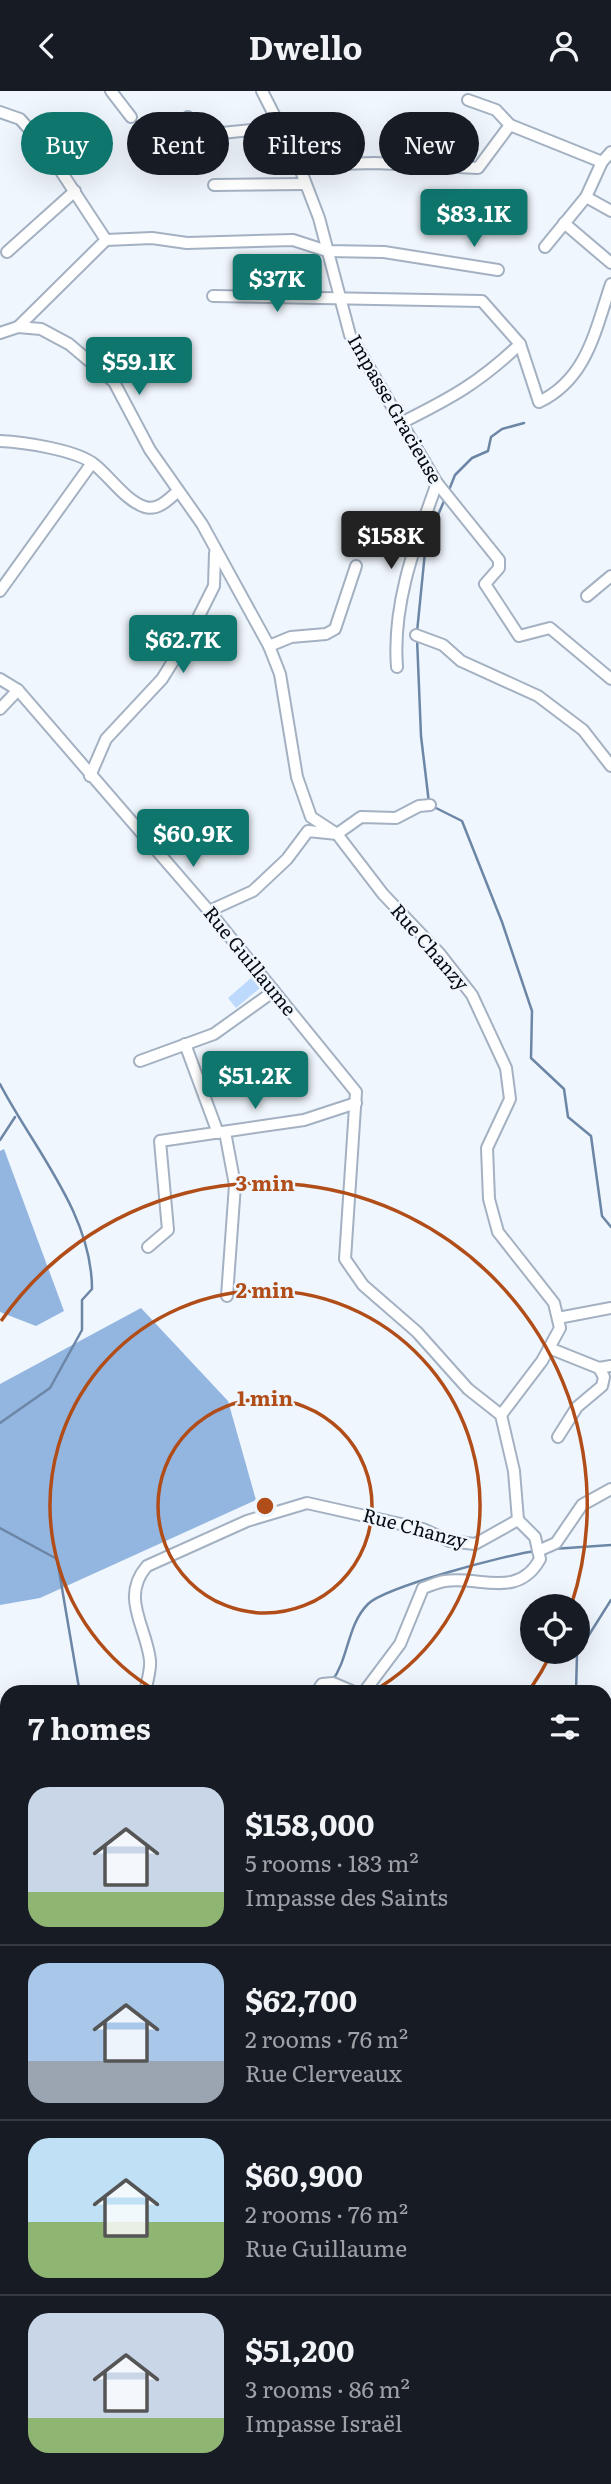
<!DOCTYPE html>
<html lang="en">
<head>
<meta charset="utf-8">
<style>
  body { margin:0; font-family:Literata,serif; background:#20242c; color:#f1f3f6; height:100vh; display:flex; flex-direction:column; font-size:26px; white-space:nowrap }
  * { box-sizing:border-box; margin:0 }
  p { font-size:23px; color:#9ea1a6 }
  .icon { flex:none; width:38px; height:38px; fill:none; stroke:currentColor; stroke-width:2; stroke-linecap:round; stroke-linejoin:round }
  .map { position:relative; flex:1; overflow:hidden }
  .details { position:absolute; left:0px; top:1594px; width:612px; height:800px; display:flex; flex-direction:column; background:#171b24; border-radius:21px 21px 0 0; box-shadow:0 7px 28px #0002 }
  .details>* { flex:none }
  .hud { position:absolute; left:21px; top:21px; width:570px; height:63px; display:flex; gap:14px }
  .buttons { position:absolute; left:520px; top:1503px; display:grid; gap:14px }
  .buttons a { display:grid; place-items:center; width:70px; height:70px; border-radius:50%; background:#171b24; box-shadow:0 7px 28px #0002; font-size:35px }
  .price { position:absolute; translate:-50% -60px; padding:0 16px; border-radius:7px; background:#0f766e; color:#fff; font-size:23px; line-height:46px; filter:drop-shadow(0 2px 4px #0008) }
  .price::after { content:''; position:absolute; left:50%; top:42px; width:21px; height:16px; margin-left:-10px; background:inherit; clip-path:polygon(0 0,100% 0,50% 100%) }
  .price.current { background:#222; color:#fff }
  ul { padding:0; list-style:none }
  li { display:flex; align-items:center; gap:21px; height:175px; padding:0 28px }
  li+li { border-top:2px solid #363941 }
  li span { display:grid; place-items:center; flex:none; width:196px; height:140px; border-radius:21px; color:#555 }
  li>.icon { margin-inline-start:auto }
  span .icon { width:84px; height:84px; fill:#fffc; stroke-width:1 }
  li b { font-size:30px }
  h2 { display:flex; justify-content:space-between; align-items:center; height:84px; padding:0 28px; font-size:30px }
  .pill { padding:0 24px; border-radius:32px; background:#171b24; box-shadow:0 7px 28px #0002; font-size:24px; line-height:63px }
  .pill.current { background:#0f766e; color:#fff }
  header { display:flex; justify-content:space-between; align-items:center; height:91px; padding:0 28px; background:#171b24; font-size:32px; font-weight:700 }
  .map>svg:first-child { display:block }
  .green { fill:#bddafd }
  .forest { fill:#93b6e1 }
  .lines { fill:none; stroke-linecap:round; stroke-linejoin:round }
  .stream { stroke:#6c86a6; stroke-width:2.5 }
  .street-casing { stroke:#a3b1c2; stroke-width:14 }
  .street { stroke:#fff; stroke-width:10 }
  .ring { fill:none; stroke:#b14d18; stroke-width:3.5 }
  .labels { text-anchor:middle; stroke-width:5; stroke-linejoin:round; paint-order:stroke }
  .street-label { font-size:19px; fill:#070c11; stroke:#f0f6fd }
  .centre { fill:#b14d18; stroke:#f0f6fd; stroke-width:3.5 }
  .ring-label { font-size:21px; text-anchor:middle; font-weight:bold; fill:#b14d18; stroke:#f0f6fd; stroke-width:5; stroke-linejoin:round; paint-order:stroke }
</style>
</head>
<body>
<header><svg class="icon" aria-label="back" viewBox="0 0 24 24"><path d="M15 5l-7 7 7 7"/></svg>Dwello<svg class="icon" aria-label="person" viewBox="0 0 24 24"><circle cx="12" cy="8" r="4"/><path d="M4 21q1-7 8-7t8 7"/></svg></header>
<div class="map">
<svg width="611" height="2393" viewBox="0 0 611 2393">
  <rect width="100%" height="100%" fill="#f0f6fd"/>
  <path class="green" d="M251,887l9,10 -24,20 -8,-10z"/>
  <g class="forest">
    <path d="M4,1058l60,162 -28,15 -36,-14v-161z"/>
    <path d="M141,1217l87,93 28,99 -216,98 -40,7v-221z"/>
  </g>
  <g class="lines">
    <g class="stream">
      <path d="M449,399l6,-15 17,-17 16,-7 3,-14 11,-8 22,-6"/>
      <path d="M417,541l9,-90 19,-43"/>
      <path d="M417,547l4,98 8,67"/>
      <path d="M434,716l28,14 40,101 30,89 -1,47 33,31 4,28 23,19 11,80 9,11"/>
      <path d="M0,993c34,65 92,130 92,205l-10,11v30l-32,58 -50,35"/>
      <path d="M0,1049l15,-23"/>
      <path d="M0,1437l57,31 22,129"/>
      <path d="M553,1458l58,-4"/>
      <path d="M332,1590c17,-23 15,-56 36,-77 17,-17 141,-50 168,-53"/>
      <path d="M576,1601l1,-38 34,-54"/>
      <path d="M606,1660l5,4"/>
      <path d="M577,2393l1,-6"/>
    </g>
    <defs>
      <g id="street">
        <path d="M111,0l20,26"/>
        <path d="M262,0l34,67 23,60 31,117 87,148 62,77v8l-14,16 34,52 31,-8 61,51"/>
        <path d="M468,9l28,10 14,15 92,37"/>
        <path d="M0,21l20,7 25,28 61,93 -88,87"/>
        <path d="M188,26l16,15 8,2 68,-7"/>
        <path d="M298,74l77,-2 103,5 32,-43"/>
        <path d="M214,94l91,-1"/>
        <path d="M586,106l25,14"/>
        <path d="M564,132l47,40"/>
        <path d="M106,149l46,-2 35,5 106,-3 34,11 57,1 114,18"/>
        <path d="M545,156l41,-50 16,-35 9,-10"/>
        <path d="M7,161l68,-61"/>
        <path d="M213,205l269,5 38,43 19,58c48,-23 56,-71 72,-118"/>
        <path d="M0,242l18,-6 23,2 28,15 45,38 36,68 52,74 67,122 11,28 17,103 14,40 26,17 46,60 57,60 32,41 34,73 4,31 -23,49 2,51 9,33 56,71 6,25 -18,33 -41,54 13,56 4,49 -43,24 -26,-3 -26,-12 -116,-26 -60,18 -100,45c-27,31 -1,60 3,94 1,10 -3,22 -5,32"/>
        <path d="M401,332c50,-25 78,-40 119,-79"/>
        <path d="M0,350c23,1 78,9 95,24 16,13 31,36 50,42 13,4 24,-8 33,-16"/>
        <path d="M0,500l92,-128"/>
        <path d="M587,505l24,-20"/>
        <path d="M416,544l27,10 18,16 77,35 45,34 28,36"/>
        <path d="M269,555l22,-9 35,-3 9,-5 21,-63"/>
        <path d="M397,576c-5,-64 19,-125 40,-184"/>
        <path d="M0,588l18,11 191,221 147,181 -11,167 18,26 54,47 51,57 33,26"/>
        <path d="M0,618l18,-19"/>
        <path d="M90,685l16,-37 56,-60 28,-45 24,-48 1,-33"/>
        <path d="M209,820l44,-20 34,-32 21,-28 29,3 24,-17 35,1 23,-12 11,-1"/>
        <path d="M185,953l33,89"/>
        <path d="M140,970l74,-27 60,-43"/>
        <path d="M225,1041l10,53 -8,111"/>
        <path d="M148,1156l20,-17 -8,-89 144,-21 52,-17"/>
        <path d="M558,1227l53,-10"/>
        <path d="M549,1257l50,20 12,-2"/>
        <path d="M558,1346l19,-30 25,-21 2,-9 -5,-9"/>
        <path d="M538,1460l18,-8 26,-38 29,-16"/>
        <path d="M317,1601l5,-8 11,-1 21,9"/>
        <path d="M364,1601l36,-48 23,-56c7,-2 14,-6 22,-7 36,-5 73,18 95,-22l-5,-22 -17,-17"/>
        <path d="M0,1623l7,7"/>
        <path d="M0,2049l7,1"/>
        <path d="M606,2280l5,5"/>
      </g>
    </defs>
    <use href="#street" class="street-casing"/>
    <use href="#street" class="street"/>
  </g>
  <g class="ring">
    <circle cx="265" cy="1415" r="107"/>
    <path d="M158 1601A215 215 0 1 1 372 1601"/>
    <path d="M552 1561A322 322 0 0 1 529 1600M1 1230A322 322 0 0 1 571 1515"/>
  </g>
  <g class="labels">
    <g class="street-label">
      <text transform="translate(395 318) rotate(60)" y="7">Impasse Gracieuse</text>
      <text transform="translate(430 856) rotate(49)" y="7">Rue Chanzy</text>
      <text transform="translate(250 870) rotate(51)" y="7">Rue Guillaume</text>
      <text transform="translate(415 1437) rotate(15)" y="7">Rue Chanzy</text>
    </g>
  </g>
  <circle cx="265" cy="1415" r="10" class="centre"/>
  <g class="ring-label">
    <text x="265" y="1100">3 min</text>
    <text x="265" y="1207">2 min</text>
    <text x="265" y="1315">1 min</text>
  </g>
</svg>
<div class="buttons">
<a><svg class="icon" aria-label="locate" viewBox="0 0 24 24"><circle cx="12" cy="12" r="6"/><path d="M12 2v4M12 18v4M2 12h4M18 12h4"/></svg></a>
</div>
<b class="price" style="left:474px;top:158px">$83.1K</b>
<b class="price" style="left:277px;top:223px">$37K</b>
<b class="price" style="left:139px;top:306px">$59.1K</b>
<b class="price current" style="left:391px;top:480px">$158K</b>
<b class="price" style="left:183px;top:584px">$62.7K</b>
<b class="price" style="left:193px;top:778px">$60.9K</b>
<b class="price" style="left:255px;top:1020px">$51.2K</b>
<div class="hud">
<a class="pill current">Buy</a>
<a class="pill">Rent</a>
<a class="pill">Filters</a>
<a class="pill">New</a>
</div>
<section class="details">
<h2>7 homes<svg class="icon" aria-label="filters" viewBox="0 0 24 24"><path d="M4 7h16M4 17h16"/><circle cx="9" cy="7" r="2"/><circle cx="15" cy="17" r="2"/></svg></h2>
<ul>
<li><span style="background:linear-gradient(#c9d6e8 75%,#8fb573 0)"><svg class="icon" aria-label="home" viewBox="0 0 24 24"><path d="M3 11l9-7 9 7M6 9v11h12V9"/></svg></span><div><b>$158,000</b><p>5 rooms · 183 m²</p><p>Impasse des Saints</p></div></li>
<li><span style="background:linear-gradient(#a9c7e8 70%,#9aa5b1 0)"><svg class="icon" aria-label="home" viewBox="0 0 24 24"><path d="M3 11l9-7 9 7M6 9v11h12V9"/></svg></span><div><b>$62,700</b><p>2 rooms · 76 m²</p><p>Rue Clerveaux</p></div></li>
<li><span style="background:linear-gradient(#bfe0f5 60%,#8fb573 0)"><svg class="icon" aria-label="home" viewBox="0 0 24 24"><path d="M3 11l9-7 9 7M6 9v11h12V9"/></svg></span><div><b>$60,900</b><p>2 rooms · 76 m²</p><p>Rue Guillaume</p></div></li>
<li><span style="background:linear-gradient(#c9d6e8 75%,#8fb573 0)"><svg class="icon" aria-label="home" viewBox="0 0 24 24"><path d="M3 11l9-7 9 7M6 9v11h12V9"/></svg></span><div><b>$51,200</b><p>3 rooms · 86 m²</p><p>Impasse Israël</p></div></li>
</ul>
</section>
</div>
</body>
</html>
